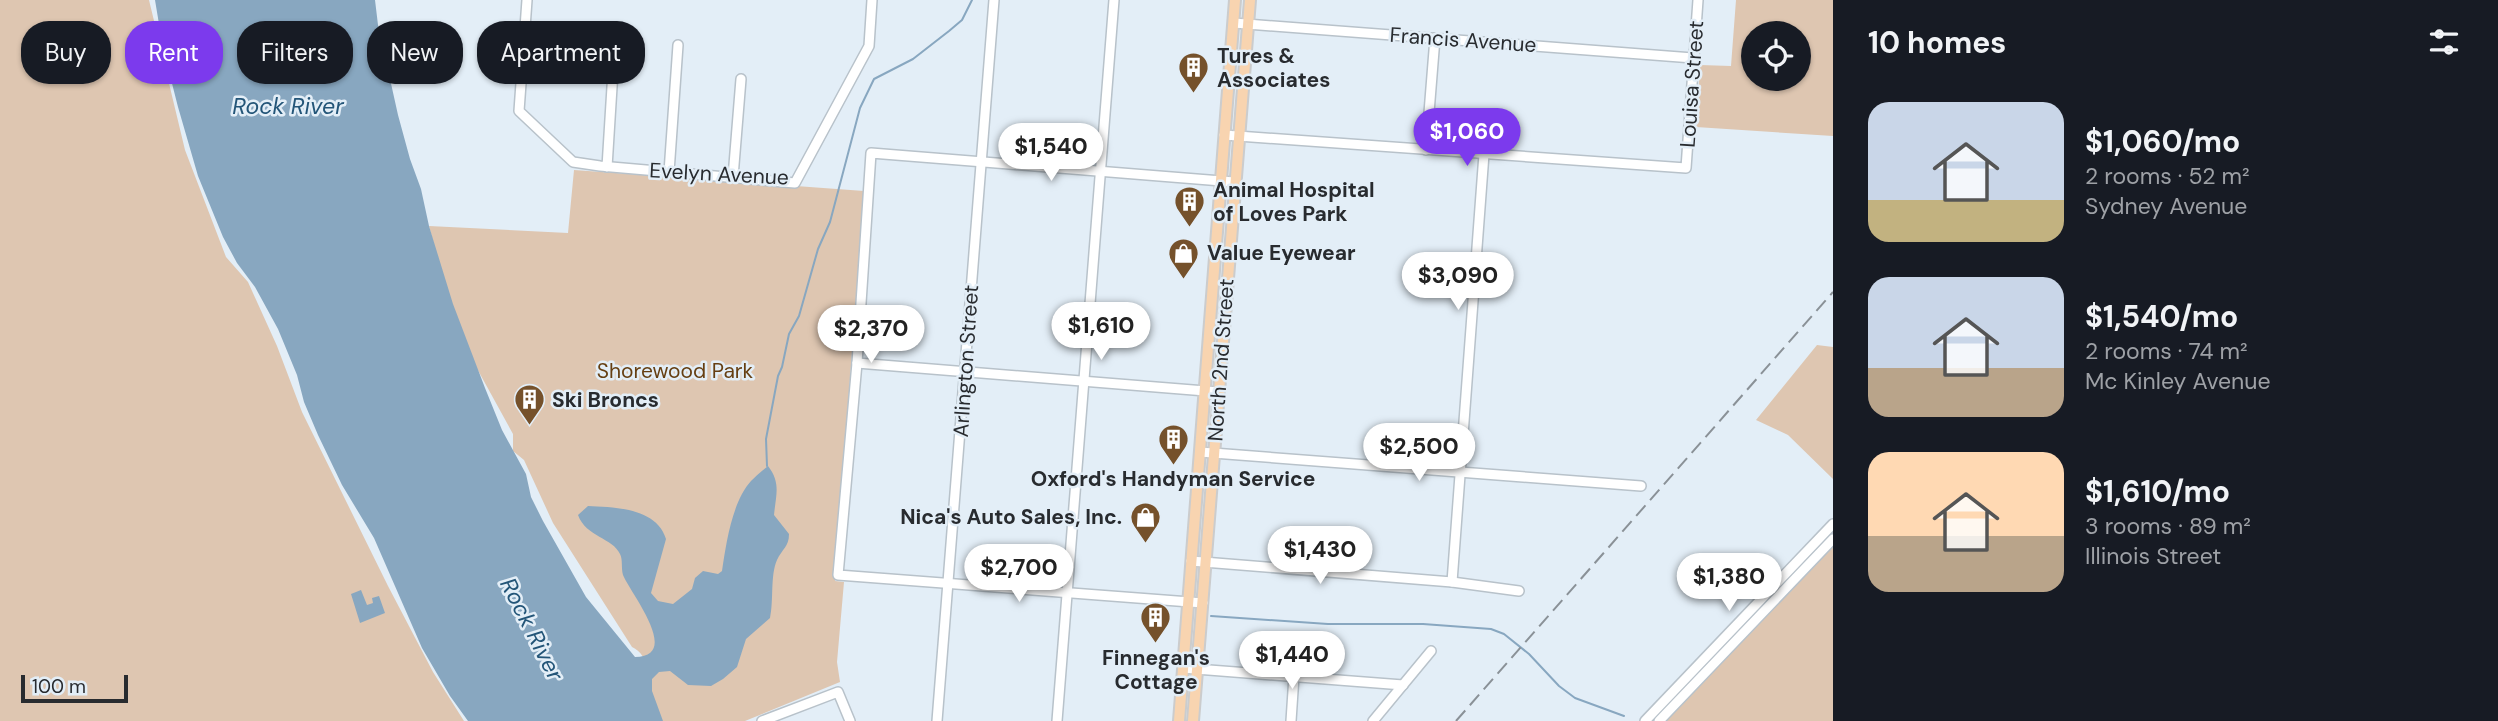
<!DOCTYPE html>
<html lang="en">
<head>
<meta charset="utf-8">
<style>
  body { margin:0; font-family:"DM Sans",sans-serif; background:#242831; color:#f1f3f6; height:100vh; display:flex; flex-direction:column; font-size:26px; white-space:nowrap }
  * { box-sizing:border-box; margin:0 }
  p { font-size:23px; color:#9ea1a6 }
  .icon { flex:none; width:38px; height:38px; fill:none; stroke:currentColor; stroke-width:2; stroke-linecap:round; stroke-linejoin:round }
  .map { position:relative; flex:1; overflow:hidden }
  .panel { display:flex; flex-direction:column; background:#171b24; width:665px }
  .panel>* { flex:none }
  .guide { position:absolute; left:21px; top:21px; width:665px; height:63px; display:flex; gap:14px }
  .fabs { position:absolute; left:1741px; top:21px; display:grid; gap:14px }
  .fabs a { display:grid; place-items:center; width:70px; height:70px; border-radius:50%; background:#171b24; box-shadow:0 2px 5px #0004; font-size:35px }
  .scale { position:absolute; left:21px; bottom:18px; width:107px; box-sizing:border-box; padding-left:7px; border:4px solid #282b2f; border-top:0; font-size:19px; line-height:24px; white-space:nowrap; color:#282b2f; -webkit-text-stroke:5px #e3eef7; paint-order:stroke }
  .price { position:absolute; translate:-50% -60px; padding:0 16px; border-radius:24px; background:#fff; color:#222; font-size:23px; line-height:46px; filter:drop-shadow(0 2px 4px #0008) }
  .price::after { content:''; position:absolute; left:50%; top:42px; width:21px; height:16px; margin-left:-10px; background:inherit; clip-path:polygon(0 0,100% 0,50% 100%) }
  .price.active { background:#7c3aed; color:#fff }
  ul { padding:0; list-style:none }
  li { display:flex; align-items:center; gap:21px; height:175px; padding:0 35px }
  li span { display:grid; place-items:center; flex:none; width:196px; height:140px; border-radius:21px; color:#555 }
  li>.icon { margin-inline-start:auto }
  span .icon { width:84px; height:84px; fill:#fffc; stroke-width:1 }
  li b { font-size:30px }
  h2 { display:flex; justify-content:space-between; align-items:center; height:84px; padding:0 35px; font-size:30px }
  .tag { padding:0 24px; border-radius:28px; background:#171b24; box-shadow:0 2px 5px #0004; font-size:24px; line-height:63px }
  .tag.active { background:#7c3aed; color:#fff }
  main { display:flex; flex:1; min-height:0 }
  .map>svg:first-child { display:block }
  .green { fill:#dec6b1; fill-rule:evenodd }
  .water { fill:#88a7c0 }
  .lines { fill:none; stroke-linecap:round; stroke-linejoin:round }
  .stream { stroke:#88a7c0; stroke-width:2 }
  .minor-casing { stroke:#b8c2ca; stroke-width:12 }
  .major-casing { stroke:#cbcccd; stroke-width:14 }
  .minor { stroke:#fff; stroke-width:9 }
  .major { stroke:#f8d4b0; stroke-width:10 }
  .rail { stroke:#8a9197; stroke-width:2; stroke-dasharray:14 7; stroke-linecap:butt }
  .labels { text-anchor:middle; stroke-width:5; stroke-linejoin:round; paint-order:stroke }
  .street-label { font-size:21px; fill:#282b2f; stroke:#e3eef7 }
  .poi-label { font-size:21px; font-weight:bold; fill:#282b2f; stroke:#e3eef7; text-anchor:start }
  .park-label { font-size:21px; fill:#663f12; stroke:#e3eef7 }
  .water-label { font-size:23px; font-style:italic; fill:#235578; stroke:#e3eef7 }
</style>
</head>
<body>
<main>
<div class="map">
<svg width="1833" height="721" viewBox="0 0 1833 721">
  <rect width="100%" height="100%" fill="#e3eef7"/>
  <g class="green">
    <path d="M0,0h149l36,150 41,107 22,25 29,64 25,66 86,174 45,86 31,49h-464z"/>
    <path d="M1736,0h97v136l-137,-9 4,-62 31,1zM1754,33h45v46h-45z"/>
    <path d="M574,170l290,21 -29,390 9,1 -7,80 3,20 -95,39h-85c-3,-9 -6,-19 -9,-28 -3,-18 -1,-37 -19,-46l-79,-124 -29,-63 -11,-9v-17l-55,-100 -29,-108 139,7z"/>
    <path d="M1817,345l16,2v132l-45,-44 -32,-15z"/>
    <path d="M1833,543v178h-169z"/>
  </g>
  <g class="water">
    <path d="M155,0h220l3,25 20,90 12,44 11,30 8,37 24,78 32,84 17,42 24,44 5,23 12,24 43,76 49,60c48,0 -6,-66 -12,-82 -2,-7 0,-15 -3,-21 -7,-16 -34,-17 -42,-39l10,-9c26,1 69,2 78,33l-15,54 7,8 15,3 19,-15 3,-11 8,-7 15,3 4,-3c4,-27 10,-69 29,-90 5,-5 11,-10 17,-15 13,17 8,28 6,49l15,19c0,13 -7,15 -12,26 -7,16 -3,40 -7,58l-24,21 -9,28 -14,12 -12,7 -23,-1 -18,-14 -11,1 -7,7v12l11,30h-195l-18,-25 -28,-48 -48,-110 -32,-53 -24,-50 -14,-33 -7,-27 -19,-46 -23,-42 -18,-24 -14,-26 -25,-61 -20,-69 -15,-59z"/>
    <path d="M361,590l6,15 6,-2 -1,-5 7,-2 6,17 -25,10 -9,-29z"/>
  </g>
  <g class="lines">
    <g class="stream">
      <path d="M767,466l-1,-27 12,-63 4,-9 7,-33 10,-18 19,-67 12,-27 30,-114 14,-29 39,-20 36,-28 13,-11 10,-20"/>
      <path d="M1211,616l117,8h95l68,5 13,5 25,20 30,32 16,12 49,18"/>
    </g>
    <defs>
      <g id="minor">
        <path d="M527,0l-8,111 54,51 27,4 195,17 74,-137 3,-46"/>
        <path d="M1234,23l459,35"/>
        <path d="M1224,135l462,33 12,-168"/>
        <path d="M1426,150l9,-112"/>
        <path d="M607,167l6,-96"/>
        <path d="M669,172l9,-127"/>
        <path d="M733,177l8,-98"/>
        <path d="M857,363l361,29"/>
        <path d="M1200,452l441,34"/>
        <path d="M1191,561l261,21 67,9"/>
        <path d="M1452,582l32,-428"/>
        <path d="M1203,603l-365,-28 19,-212 14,-210 363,29"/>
        <path d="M1183,668l220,17"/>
        <path d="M762,721l76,-29 12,29"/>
        <path d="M937,721l57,-721"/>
        <path d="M1057,721l57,-721"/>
        <path d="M1291,721l3,-45"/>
        <path d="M1373,721l58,-70"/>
        <path d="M1645,721l188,-197"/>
        <path d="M1659,721l174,-182"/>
      </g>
      <g id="major">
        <path d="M1179,721l56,-721"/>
        <path d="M1193,721l57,-721"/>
      </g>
    </defs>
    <use href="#minor" class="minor-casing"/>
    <use href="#major" class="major-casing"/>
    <use href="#minor" class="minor"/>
    <use href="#major" class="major"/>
    <path class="rail" d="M1456,721l377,-429"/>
  </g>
  <defs>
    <symbol id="building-pin" viewBox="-11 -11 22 30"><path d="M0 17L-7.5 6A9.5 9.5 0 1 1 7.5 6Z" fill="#75512b" stroke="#e3eef7"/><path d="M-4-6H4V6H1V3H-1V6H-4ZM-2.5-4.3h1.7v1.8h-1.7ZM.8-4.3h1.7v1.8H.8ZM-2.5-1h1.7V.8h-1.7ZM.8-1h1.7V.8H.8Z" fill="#fff"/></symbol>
    <symbol id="shop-pin" viewBox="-11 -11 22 30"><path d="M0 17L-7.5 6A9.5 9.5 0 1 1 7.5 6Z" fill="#75512b" stroke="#e3eef7"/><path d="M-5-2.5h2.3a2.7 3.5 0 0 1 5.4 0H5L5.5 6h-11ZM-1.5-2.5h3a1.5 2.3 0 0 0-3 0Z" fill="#fff"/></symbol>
  </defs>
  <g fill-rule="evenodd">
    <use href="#building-pin" x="1176" y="50" width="35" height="47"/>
    <use href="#building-pin" x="1172" y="184" width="35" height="47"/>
    <use href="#shop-pin" x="1166" y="236" width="35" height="47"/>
    <use href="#building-pin" x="512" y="382" width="35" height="47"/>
    <use href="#building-pin" x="1156" y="422" width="35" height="47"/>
    <use href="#shop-pin" x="1128" y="500" width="35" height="47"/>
    <use href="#building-pin" x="1138" y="600" width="35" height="47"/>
  </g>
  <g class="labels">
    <g class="street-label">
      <text transform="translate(1463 40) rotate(4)" y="7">Francis Avenue</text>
      <text transform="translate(1692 84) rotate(-86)" y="7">Louisa Street</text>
      <text transform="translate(719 174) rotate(3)" y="7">Evelyn Avenue</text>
      <text transform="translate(1221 360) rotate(-86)" y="7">North 2nd Street</text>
      <text transform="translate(966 361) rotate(-86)" y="7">Arlington Street</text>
    </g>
    <g class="poi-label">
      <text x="1217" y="63">Tures &amp;<tspan x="1217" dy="24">Associates</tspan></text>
      <text x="1213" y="197">Animal Hospital<tspan x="1213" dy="24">of Loves Park</tspan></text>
      <text x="1207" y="260">Value Eyewear</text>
      <text x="552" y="407">Ski Broncs</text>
      <text x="1173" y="486" text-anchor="middle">Oxford's Handyman Service</text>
      <text x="1122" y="524" text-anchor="end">Nica's Auto Sales, Inc.</text>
      <text x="1156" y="665" text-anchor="middle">Finnegan's<tspan x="1156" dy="24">Cottage</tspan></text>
    </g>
    <g class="park-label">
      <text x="675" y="378">Shorewood Park</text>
    </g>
    <g class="water-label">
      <text x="288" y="114">Rock River</text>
      <text transform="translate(532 629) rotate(63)" y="8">Rock River</text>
    </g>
  </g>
</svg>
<div class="fabs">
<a><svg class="icon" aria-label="locate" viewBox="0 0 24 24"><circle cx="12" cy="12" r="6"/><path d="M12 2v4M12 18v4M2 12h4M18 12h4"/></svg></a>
</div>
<div class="scale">100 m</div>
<b class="price active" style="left:1467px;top:168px">$1,060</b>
<b class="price" style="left:1051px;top:183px">$1,540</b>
<b class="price" style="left:1458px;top:312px">$3,090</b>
<b class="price" style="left:1101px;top:362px">$1,610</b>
<b class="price" style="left:871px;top:365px">$2,370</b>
<b class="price" style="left:1419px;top:483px">$2,500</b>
<b class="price" style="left:1320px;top:586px">$1,430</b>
<b class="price" style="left:1019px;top:604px">$2,700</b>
<b class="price" style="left:1729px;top:613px">$1,380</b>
<b class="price" style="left:1292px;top:691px">$1,440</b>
<div class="guide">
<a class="tag">Buy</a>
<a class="tag active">Rent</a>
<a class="tag">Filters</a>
<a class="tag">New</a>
<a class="tag">Apartment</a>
</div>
</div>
<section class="panel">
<h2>10 homes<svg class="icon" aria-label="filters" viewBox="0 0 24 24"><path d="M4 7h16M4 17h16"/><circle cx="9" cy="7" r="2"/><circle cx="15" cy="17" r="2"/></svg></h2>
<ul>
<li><span style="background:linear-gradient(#c9d6e8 70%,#c2b280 0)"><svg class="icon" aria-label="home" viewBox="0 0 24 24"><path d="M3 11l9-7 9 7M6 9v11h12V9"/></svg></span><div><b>$1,060/mo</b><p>2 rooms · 52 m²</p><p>Sydney Avenue</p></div></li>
<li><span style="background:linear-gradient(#c9d6e8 65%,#b9a48a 0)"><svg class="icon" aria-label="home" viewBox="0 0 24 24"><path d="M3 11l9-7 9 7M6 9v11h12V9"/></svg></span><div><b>$1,540/mo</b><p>2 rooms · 74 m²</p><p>Mc Kinley Avenue</p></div></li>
<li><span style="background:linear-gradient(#ffd9b3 60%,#b9a48a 0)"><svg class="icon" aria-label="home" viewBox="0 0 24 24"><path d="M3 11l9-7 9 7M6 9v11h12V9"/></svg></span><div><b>$1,610/mo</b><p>3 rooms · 89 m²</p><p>Illinois Street</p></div></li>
</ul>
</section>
</main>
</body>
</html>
